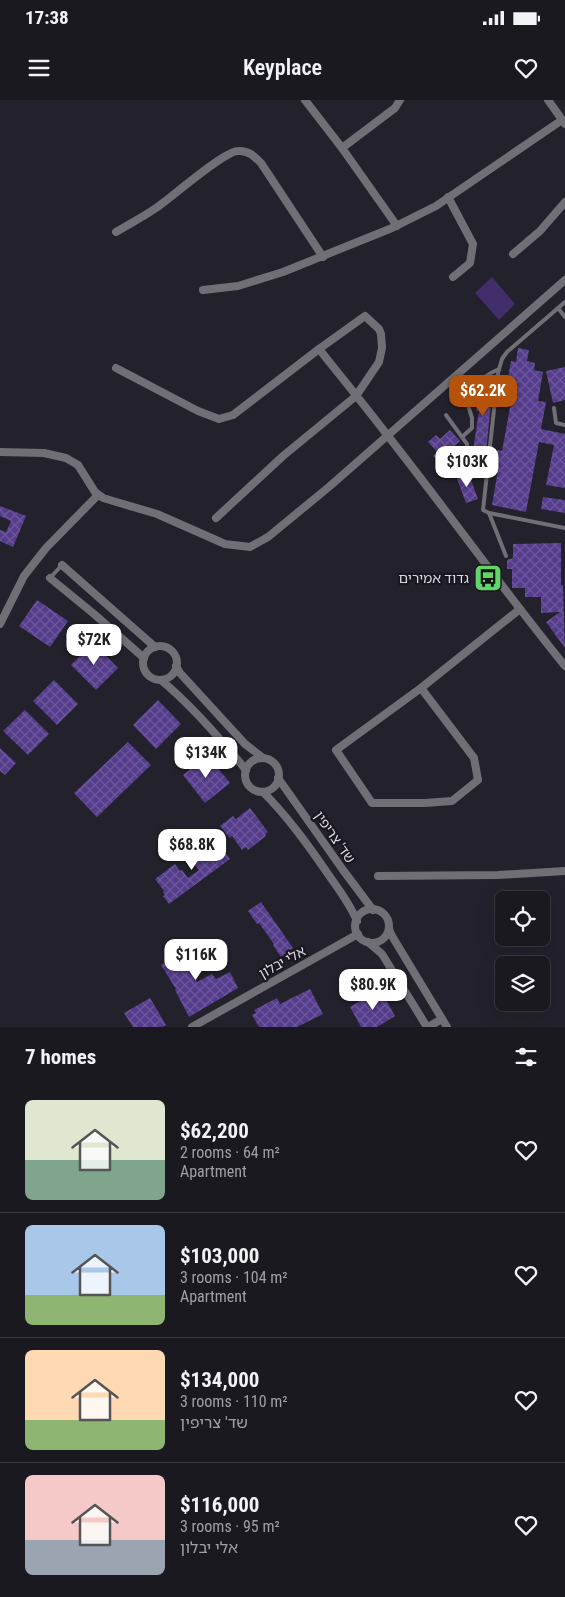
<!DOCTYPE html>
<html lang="en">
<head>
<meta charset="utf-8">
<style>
  body { margin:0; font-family:"Roboto Condensed","Noto Sans Hebrew",sans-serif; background:#232229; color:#f1f3f6; height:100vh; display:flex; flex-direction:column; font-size:19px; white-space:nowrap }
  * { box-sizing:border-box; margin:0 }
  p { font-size:16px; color:#9fa0a5 }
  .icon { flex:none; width:28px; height:28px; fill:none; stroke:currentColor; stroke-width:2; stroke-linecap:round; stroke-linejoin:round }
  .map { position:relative; height:927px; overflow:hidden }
  .drawer { display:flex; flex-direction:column; background:#1a1920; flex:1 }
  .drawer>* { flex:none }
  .fabs { position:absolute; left:495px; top:791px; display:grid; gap:10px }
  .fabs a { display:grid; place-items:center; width:55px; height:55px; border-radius:8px; background:#1a1920; box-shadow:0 5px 20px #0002,0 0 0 1px #38383e; font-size:25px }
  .price { position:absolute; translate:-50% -42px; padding:0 11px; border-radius:10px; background:#fff; color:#222; font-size:16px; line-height:32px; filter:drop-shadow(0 1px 2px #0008) }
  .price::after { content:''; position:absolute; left:50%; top:30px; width:15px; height:11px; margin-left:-8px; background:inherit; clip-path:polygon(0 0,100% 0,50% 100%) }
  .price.current { background:#b45309; color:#fff }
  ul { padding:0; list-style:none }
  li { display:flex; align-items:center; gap:15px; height:125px; padding:0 25px }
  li+li { border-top:1px solid #38383e }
  li span { display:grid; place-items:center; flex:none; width:140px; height:100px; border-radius:8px; color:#555 }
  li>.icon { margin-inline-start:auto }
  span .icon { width:60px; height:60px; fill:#fffc; stroke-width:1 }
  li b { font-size:21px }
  h2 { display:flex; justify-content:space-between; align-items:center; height:60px; padding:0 25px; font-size:21px }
  .status { display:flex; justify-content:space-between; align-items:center; height:35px; padding:0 25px; background:#1a1920; direction:ltr }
  .status svg { height:14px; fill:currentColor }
  header { display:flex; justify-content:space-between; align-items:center; height:65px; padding:0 25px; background:#1a1920; font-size:22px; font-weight:600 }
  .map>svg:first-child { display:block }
  .park { fill:#412e6b }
  .building { fill:url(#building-cross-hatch) }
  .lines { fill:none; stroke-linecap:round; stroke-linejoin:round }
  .service { stroke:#706f75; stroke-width:4 }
  .minor { stroke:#706f75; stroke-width:8 }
  .labels { text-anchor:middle; stroke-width:4.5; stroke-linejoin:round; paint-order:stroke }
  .poi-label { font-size:14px; fill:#dbd9e0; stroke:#1a1721; text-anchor:end }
  .street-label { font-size:14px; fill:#dbd9e0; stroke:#1a1721 }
</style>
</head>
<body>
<div class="status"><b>17:38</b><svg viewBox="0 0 49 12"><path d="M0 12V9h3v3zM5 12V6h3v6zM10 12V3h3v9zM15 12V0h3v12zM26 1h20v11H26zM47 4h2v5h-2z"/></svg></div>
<header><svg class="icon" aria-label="menu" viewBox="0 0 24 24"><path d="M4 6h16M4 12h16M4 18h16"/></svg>Keyplace<svg class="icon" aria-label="heart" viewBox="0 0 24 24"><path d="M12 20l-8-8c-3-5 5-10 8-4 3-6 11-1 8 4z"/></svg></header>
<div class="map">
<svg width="565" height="927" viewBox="0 0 565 927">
  <defs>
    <pattern id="building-cross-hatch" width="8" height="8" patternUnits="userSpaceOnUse" patternTransform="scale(1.25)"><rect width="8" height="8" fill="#553c8c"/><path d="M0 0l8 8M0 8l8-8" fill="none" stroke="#6d589c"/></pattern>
  </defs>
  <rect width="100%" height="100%" fill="#23212b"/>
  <path class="park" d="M492,177l23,27 -16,16 -24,-27z"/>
  <g class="building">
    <path d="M518,248l11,2 -2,11 8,2 -1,7 9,2 -5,29 8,1 -5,27 24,5v54l-19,-3 8,-40 -15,-3 -13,70 -34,-7 6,-35 -4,-1 3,-19 5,1 9,-49 -7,-1 7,-40 5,1z"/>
    <path d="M565,267v33l-12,3 -7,-32z"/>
    <path d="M484,282l9,2 -7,68 -13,-2 6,-39h-3l5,-26z"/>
    <path d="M450,330l10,11 -9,8 3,4 -13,12 -8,-9 4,-4 -9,-10 8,-7 4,4z"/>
    <path d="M468,372l10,27 -12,4 -10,-27z"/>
    <path d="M543,397l22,3v13l-24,-4z"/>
    <path d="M0,406l26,10 -13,31 -13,-6v-11l6,2 5,-11 -11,-5z"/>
    <path d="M561,443v42h2l2,63 -19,-26 14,-10 -19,1v-16h-16v-9h-13v-19h-5v-9l6,-2v-14z"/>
    <path d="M37,500l31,21 -18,26 -31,-21z"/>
    <path d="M93,543l25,25 -22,22 -25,-25z"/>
    <path d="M54,580l24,24 -21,21 -24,-24z"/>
    <path d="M158,600l23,24 -25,25 -23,-24z"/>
    <path d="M25,610l24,24 -21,21 -25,-24z"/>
    <path d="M128,642l23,23 -54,52 -23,-24z"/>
    <path d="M0,648l16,15 -11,12 -5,-4z"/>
    <path d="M207,655l23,28 -25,20 -22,-28z"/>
    <path d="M250,708l18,24 -3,2 1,2 -18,14 -2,-3 -4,3 -10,-14 -2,2 -10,-12 13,-10 3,3z"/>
    <path d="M210,738l9,12 1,-1 3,3 1,-1 6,8 -61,45 -6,-8 2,-1 -2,-3 1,-1 -9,-12 20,-15 5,7 2,-1 6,8 11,-8 -6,-8 3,-2 -5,-7z"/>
    <path d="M261,802l32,46 -12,9 -8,-12 1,-1 -15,-21 -2,1 -9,-13z"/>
    <path d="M195,844l6,7 2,-1 7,10 -18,12 5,10 15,-8 4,5 14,-7 8,16 -49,29 -14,-27 1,-1 -15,-24z"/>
    <path d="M310,889l13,25 -26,13h-38l-7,-12 4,-2 -2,-3 23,-12 3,6z"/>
    <path d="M380,889l15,27 -18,11h-16l-11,-20z"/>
    <path d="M150,898l16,27 -4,2h-29l-9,-14z"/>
  </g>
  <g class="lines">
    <g class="service">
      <path d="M565,202l-58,50 -5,7 -4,14 -15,137 6,3 76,15"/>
      <path d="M558,208l7,9"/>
      <path d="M554,308l2,15 9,2"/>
      <path d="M446,315l21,29v7l3,6 19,3"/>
      <path d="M462,337l10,-9v-10l-4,-13c6,-20 11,-27 31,-36"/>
      <path d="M489,413l17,43"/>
      <path d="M50,478l12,-13"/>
    </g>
    <g class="minor">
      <path d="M305,0l37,48 55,78"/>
      <path d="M548,0l17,24"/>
      <path d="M342,48l53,-40 5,-8"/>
      <path d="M448,97l25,47 -3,19 -17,14"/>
      <path d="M116,132c13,-8 27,-15 40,-24 15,-10 68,-57 82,-57 10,-1 16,5 23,12l62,94"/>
      <path d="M513,154l27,-23 25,-29"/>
      <path d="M203,190l35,-4 45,-14 109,-44 44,-22 126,-86"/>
      <path d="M116,268l82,43 21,8 14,-4 86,-66"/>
      <path d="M0,352l44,1 22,5 12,7 17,27 8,6 54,16 68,30 25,3 18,-10 62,-51 235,-206"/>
      <path d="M216,418l67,-62 73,-60 23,-34 3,-14 -1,-14 -2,-5 -14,-13 -46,33c23,29 47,58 69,87 60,76 116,155 177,230"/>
      <path d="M62,465l93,82"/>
      <path d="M50,478l44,36 50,44"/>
      <path d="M0,524l24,-48 22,-28 52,-53"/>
      <circle cx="160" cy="563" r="17"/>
      <path d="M176,566l4,7 65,71 18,14"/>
      <path d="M161,580c31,26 59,58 85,90"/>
      <path d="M421,588l53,70 4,22 -26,21 -27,2h-53l-36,-53 85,-62 99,-79"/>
      <circle cx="262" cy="675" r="17"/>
      <path d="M278,678l65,92 30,40"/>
      <path d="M263,692c25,25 45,53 65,82 11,16 22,30 29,47"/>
      <path d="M378,776l120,-1 67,-4"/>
      <circle cx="372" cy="826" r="17"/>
      <path d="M389,829l3,7 55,91"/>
      <path d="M368,842l14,12 45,73"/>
      <path d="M192,927l166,-93"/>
      <path d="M428,927l14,-8"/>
    </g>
  </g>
  <defs>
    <symbol id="bus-square" viewBox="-11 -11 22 22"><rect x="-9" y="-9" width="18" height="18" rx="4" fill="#61d56a" stroke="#1a1721"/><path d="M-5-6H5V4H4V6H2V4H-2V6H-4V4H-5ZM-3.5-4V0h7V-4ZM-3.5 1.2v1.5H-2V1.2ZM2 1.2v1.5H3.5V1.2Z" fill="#111"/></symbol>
  </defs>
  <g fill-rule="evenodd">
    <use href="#bus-square" x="472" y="462" width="32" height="32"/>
  </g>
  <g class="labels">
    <g class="poi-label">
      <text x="469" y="483">גדוד אמירים</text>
    </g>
    <g class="street-label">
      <text transform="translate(335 737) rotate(55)" y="5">שד' צריפין</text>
      <text transform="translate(282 862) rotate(-29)" y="5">אלי יבלון</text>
    </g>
  </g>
</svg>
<div class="fabs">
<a><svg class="icon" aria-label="locate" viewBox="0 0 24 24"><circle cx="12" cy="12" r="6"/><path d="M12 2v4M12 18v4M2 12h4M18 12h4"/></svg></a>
<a><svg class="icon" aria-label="layers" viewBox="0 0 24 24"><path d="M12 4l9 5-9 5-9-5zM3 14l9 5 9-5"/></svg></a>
</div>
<b class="price current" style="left:483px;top:317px">$62.2K</b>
<b class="price" style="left:467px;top:388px">$103K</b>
<b class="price" style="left:94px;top:566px">$72K</b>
<b class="price" style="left:206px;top:679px">$134K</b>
<b class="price" style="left:192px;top:771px">$68.8K</b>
<b class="price" style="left:196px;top:881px">$116K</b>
<b class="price" style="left:373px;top:911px">$80.9K</b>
</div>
<section class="drawer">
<h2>7 homes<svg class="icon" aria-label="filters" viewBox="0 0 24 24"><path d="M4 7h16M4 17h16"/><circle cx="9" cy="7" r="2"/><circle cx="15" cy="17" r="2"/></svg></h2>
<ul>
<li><span style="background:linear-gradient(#dfe7d0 60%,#7fa58c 0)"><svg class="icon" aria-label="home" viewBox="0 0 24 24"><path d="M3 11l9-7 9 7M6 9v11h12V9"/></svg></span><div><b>$62,200</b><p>2 rooms · 64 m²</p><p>Apartment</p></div><svg class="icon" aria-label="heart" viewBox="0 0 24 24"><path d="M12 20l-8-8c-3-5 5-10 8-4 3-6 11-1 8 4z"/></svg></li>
<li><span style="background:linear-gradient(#a9c7e8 70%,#8fb573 0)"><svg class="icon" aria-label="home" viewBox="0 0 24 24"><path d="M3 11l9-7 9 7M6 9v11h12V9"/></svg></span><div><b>$103,000</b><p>3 rooms · 104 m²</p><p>Apartment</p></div><svg class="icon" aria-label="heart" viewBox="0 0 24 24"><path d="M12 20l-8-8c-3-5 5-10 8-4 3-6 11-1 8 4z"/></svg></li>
<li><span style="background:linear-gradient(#ffd9b3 70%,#8fb573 0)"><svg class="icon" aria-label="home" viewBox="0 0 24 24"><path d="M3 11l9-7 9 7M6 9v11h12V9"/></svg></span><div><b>$134,000</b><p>3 rooms · 110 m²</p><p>שד' צריפין</p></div><svg class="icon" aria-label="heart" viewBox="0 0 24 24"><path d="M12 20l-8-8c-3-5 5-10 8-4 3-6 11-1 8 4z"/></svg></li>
<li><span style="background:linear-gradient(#f6c9c9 65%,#9aa5b1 0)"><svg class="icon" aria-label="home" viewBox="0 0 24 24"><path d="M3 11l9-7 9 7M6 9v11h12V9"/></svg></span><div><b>$116,000</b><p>3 rooms · 95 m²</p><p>אלי יבלון</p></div><svg class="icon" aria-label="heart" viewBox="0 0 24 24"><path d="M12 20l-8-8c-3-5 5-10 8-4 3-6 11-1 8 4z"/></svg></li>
</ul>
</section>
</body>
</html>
